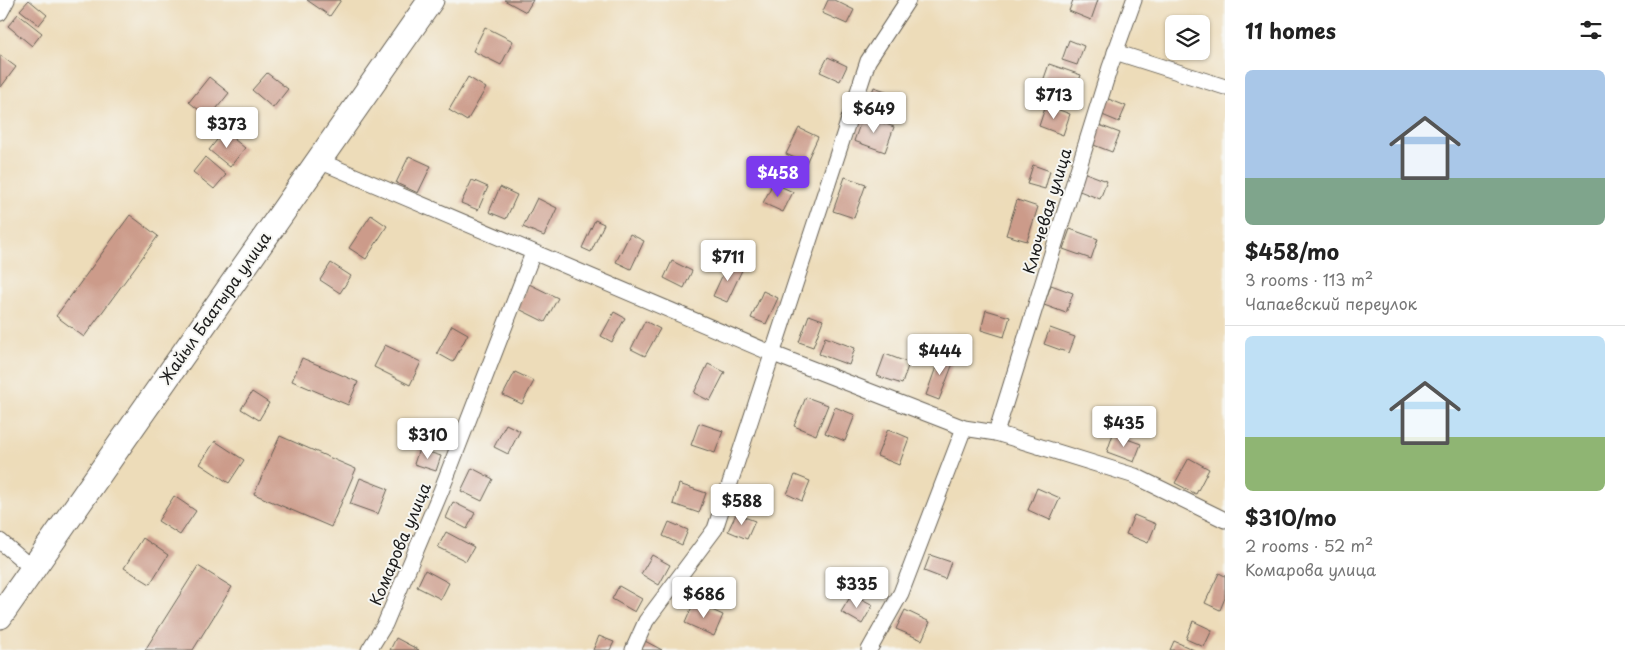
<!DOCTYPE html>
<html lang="en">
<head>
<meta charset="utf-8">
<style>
  body { margin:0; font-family:"Playpen Sans",sans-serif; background:#f6f6f6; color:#222; height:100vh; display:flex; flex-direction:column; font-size:19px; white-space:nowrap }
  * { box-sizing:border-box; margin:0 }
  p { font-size:16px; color:#767676 }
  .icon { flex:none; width:28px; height:28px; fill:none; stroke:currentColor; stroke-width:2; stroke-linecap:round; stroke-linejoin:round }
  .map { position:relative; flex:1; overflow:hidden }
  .side { display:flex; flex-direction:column; background:#fff; width:400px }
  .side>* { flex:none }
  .fabs { position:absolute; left:1165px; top:15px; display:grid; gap:10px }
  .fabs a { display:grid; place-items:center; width:45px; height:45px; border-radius:8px; background:#fff; box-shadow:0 1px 4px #0004; font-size:25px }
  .price { position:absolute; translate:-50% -42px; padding:0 11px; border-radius:5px; background:#fff; color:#222; font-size:16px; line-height:32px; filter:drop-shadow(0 1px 2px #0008) }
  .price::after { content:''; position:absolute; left:50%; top:30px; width:15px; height:11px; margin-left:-8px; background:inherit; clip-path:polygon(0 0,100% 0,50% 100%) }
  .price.current { background:#7c3aed; color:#fff }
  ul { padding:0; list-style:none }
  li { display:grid; align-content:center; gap:10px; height:265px; padding:0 20px }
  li+li { border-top:1px solid #e0e0e0 }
  li span { display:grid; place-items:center; height:155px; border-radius:8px; color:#555 }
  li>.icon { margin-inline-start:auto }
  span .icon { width:90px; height:90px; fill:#fffc; stroke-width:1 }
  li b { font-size:21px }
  h2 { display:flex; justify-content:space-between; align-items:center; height:60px; padding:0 20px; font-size:21px }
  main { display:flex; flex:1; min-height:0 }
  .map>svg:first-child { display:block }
  .building { fill:#cc9b8a }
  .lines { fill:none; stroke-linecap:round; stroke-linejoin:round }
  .minor-casing { stroke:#655f53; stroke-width:17 }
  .trunk-casing { stroke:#655f53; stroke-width:27 }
  .minor { stroke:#fff; stroke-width:15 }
  .trunk { stroke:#fff; stroke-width:25 }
  .labels { text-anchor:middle; stroke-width:4; stroke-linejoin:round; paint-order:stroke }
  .street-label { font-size:16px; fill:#1c1c1c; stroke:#f6f6f2 }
</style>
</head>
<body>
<main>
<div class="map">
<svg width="1225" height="650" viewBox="0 0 1225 650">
  <rect width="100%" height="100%" fill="#f6f6f2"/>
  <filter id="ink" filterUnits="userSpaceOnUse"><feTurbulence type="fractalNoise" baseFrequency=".02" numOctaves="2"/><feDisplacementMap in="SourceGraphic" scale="10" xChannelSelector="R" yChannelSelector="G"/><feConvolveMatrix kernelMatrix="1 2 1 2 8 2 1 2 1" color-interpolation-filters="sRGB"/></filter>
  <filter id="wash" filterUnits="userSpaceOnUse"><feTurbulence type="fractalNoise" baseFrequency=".0096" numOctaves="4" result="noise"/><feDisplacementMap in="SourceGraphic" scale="20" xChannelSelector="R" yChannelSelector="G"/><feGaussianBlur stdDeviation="1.12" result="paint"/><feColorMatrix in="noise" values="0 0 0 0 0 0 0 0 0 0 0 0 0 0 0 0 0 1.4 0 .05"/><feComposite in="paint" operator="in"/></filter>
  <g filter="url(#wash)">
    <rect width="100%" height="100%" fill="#eddcb9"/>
    <g id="blocks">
      <g class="building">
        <path d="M29,0l18,15 -8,10 -19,-15z"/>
        <path d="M307,0h34l-11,16z"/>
        <path d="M504,0h29l-7,12z"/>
        <path d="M828,0h6l20,10 -7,14 -25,-11z"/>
        <path d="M1073,0h25l-7,20 -22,-9z"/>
        <path d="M18,14l24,19 -10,13 -24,-20z"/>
        <path d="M485,27l28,14 -12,24 -28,-14z"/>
        <path d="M1069,40l15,6 -7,19 -15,-5z"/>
        <path d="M0,55l16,12 -15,20 -1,-1z"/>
        <path d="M828,57l19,9 -7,15 -20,-9z"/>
        <path d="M1049,64l32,11 -8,24 -32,-12z"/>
        <path d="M267,73l21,16 -15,19 -21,-18z"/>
        <path d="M209,77l20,16 -20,25 -20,-16z"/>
        <path d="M468,77l18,11 -19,33 -18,-11z"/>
        <path d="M874,87l23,8 -7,19 -23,-8z"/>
        <path d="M1106,98l20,8 -7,16 -19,-8z"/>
        <path d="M1046,105l24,9 -7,21 -24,-9z"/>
        <path d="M863,116l31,11 -9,25 -31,-11z"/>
        <path d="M1099,125l21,8 -8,19 -21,-8z"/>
        <path d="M799,128l19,9 -12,26 -20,-9z"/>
        <path d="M224,131l21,17 -15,19 -21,-17z"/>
        <path d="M409,156l22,10 -13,27 -22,-10z"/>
        <path d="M205,157l21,18 -12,14 -21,-17z"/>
        <path d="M1033,165l17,6 -5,18 -18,-5z"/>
        <path d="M1083,172l24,9 -7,18 -23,-9z"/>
        <path d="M845,177l21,7 -12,34 -21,-7z"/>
        <path d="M472,180l16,7 -10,23 -17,-7z"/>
        <path d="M773,183l20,9 -10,20 -20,-9z"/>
        <path d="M500,187l17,8 -11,24 -17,-7z"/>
        <path d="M537,198l20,10 -13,28 -21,-9z"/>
        <path d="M1017,200l21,7 -11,34 -21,-6z"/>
        <path d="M130,215l28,21 -74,101 -28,-21z"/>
        <path d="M371,215l16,11 -21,33 -17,-11z"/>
        <path d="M595,220l9,4 -13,28 -9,-4z"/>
        <path d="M1070,229l28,10 -7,20 -28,-10z"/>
        <path d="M630,234l14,7 -13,28 -15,-7z"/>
        <path d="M672,261l20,10 -8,17 -20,-10z"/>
        <path d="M729,261l14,7 -16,34 -14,-6z"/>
        <path d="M331,263l20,13 -11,17 -20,-13z"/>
        <path d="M529,284l29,14 -13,24 -28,-14z"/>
        <path d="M1051,285l22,8 -7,20 -22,-8z"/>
        <path d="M763,291l15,7 -12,26 -15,-6z"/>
        <path d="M986,310l24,7 -6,20 -23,-7z"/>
        <path d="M614,312l11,6 -13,24 -11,-6z"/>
        <path d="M809,315l14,5 -10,27 -14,-5z"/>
        <path d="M645,321l15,8 -15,27 -14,-7z"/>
        <path d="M452,325l16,9 -15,28 -16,-9z"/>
        <path d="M1050,328l25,9 -6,16 -25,-9z"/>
        <path d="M825,337l30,11 -6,17 -30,-11z"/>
        <path d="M385,345l36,17 -11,23 -36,-18z"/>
        <path d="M941,353l14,5 -16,42 -13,-5z"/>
        <path d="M885,354l24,9 -7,21 -25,-8z"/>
        <path d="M302,358l56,24 -10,23 -56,-24z"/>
        <path d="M708,364l17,8 -15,29 -16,-8z"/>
        <path d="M515,372l19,9 -12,23 -19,-9z"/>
        <path d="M252,392l17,11 -10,17 -18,-11z"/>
        <path d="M806,397l22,8 -12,30 -22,-9z"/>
        <path d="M835,407l20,8 -10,26 -20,-8z"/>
        <path d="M699,423l24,8 -8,22 -24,-8z"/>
        <path d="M506,424l14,7 -12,23 -14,-7z"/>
        <path d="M888,429l21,9 -10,27 -22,-9z"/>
        <path d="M1113,434l28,10 -7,18 -27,-10z"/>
        <path d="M280,436l76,33 -25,58 -77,-33z"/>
        <path d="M215,441l29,19 -15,23 -29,-19z"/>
        <path d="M419,449l22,7 -5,15 -22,-7z"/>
        <path d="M1189,458l20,11 -13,25 -21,-11z"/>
        <path d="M472,468l21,11 -11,22 -21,-10z"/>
        <path d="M795,475l15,6 -8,20 -15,-7z"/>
        <path d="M360,478l28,11 -10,25 -28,-10z"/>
        <path d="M679,484l27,9 -7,20 -26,-9z"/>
        <path d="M1037,488l23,10 -10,22 -22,-10z"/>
        <path d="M174,496l22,15 -16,24 -22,-14z"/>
        <path d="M453,502l22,11 -8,16 -21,-11z"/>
        <path d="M736,514l19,7 -8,18 -19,-8z"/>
        <path d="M1134,515l22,9 -8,19 -22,-9z"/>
        <path d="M669,522l19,8 -6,15 -19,-9z"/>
        <path d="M446,532l28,15 -8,14 -28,-14z"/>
        <path d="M143,538l25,17 -18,29 -26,-16z"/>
        <path d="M652,555l18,10 -11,20 -18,-11z"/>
        <path d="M930,555l21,7 -6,17 -21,-8z"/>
        <path d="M198,566l34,21 -39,63h-48z"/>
        <path d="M425,570l24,13 -8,16 -24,-12z"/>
        <path d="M1219,573l6,3v22l-5,12 -15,-7z"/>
        <path d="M619,586l23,13 -7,13 -23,-13z"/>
        <path d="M852,594l21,11 -11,19 -21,-12z"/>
        <path d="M694,602l29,13 -9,21 -29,-13z"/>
        <path d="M905,610l25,12 -8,18 -26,-11z"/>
        <path d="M1193,621l19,9 -8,17 -18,-8z"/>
        <path d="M599,636l15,6 -4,8h-17z"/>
        <path d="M396,638l23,12h-29z"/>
        <path d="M645,641l17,9h-21z"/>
        <path d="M1174,641l20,9h-24z"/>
      </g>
    </g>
  </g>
  <g filter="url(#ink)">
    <use href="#blocks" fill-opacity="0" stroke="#655f53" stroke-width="1"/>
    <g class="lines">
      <defs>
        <g id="minor">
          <path d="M0,13l7,-13"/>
          <path d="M1115,52l110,35"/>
          <path d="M317,160l454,193 193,75 32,5 139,43 90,44"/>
          <path d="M996,433l114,-366 24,-67"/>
          <path d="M0,541l33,28"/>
          <path d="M369,650l16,-26 56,-133 92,-238"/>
          <path d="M633,650l13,-29 69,-92 153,-468 40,-61"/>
          <path d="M869,650l32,-57 63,-165"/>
        </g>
        <path id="trunk" d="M0,616l431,-616"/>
      </defs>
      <use href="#minor" class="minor-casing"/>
      <use href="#trunk" class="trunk-casing"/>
      <use href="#minor" class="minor"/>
      <use href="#trunk" class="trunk"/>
    </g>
  </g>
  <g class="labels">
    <g class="street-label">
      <text transform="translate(1047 211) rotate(-73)" y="6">Ключевая улица</text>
      <text transform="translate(215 308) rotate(-55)" y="6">Жайыл Баатыра улица</text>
      <text transform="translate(400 544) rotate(-67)" y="6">Комарова улица</text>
    </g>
  </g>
</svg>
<div class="fabs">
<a><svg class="icon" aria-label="layers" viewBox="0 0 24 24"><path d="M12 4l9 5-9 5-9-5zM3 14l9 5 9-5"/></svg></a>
</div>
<b class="price" style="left:1054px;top:120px">$713</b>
<b class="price" style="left:874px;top:134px">$649</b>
<b class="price" style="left:227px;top:149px">$373</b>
<b class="price current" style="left:778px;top:198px">$458</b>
<b class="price" style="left:728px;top:282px">$711</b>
<b class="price" style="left:940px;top:376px">$444</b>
<b class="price" style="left:1124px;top:448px">$435</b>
<b class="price" style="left:428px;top:460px">$310</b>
<b class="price" style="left:742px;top:526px">$588</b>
<b class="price" style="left:857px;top:609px">$335</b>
<b class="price" style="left:704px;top:619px">$686</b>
</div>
<section class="side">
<h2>11 homes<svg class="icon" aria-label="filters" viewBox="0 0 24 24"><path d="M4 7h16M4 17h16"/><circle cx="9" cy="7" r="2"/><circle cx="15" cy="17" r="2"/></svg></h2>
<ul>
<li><span style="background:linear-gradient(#a9c7e8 70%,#7fa58c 0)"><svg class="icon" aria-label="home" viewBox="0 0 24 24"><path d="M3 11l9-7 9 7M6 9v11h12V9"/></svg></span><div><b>$458/mo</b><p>3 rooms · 113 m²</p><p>Чапаевский переулок</p></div></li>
<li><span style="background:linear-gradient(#bfe0f5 65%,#8fb573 0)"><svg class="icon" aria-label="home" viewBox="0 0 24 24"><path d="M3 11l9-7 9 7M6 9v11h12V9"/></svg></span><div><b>$310/mo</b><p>2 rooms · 52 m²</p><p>Комарова улица</p></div></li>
</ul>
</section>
</main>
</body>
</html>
